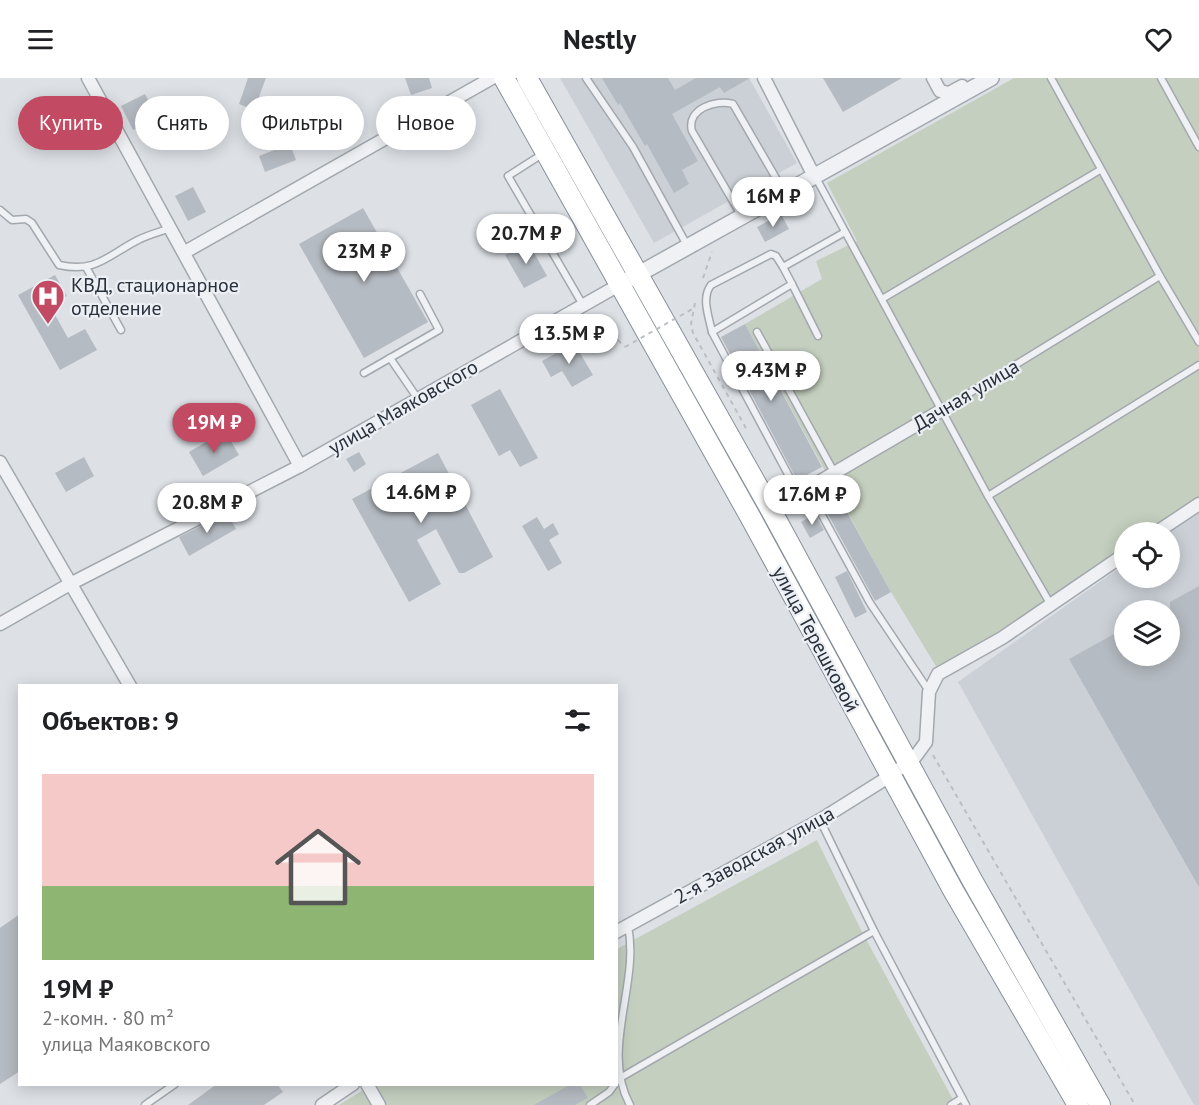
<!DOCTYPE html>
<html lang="ru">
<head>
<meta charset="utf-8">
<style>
  body { margin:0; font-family:"PT Sans",sans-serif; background:#f2f2f2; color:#202124; height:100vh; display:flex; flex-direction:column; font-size:22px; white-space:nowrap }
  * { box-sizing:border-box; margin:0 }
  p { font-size:20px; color:#757577 }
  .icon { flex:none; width:33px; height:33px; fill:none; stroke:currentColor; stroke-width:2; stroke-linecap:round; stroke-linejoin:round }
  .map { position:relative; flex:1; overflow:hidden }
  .panel { position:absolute; left:18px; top:606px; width:600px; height:402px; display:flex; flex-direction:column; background:#fff; border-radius:0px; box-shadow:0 3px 15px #0003 }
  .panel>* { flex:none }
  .top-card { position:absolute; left:18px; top:18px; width:600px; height:54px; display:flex; gap:12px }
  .controls { position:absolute; left:1114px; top:444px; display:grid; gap:12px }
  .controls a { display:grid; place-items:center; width:66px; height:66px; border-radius:50%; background:#fff; box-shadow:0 3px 15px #0003; font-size:30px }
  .price { position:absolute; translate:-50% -51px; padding:0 14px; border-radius:21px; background:#fff; color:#222; font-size:20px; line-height:39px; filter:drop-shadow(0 2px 3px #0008) }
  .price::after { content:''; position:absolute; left:50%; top:36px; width:18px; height:14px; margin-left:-9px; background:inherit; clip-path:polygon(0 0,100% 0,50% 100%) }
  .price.current { background:#c34a63; color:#fff }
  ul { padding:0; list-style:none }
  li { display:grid; align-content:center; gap:12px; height:318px; padding:0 24px }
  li+li { border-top:2px solid #e0e0e0 }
  li span { display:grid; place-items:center; height:186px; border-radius:0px; color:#555 }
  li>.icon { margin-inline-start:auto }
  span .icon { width:108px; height:108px; fill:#fffc; stroke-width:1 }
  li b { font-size:26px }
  h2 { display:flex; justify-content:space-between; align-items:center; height:72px; padding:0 24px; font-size:26px }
  .pill { padding:0 21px; border-radius:27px; background:#fff; box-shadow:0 3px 15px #0003; font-size:21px; line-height:54px }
  .pill.current { background:#c34a63; color:#fff }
  header { display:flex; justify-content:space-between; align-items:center; height:78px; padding:0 24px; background:#fff; font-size:27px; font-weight:600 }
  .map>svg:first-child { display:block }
  .built { fill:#cbd0d7; fill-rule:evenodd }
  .green { fill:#c4cfbf }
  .building { fill:#b5bbc2 }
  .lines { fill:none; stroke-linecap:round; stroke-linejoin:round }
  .service-casing { stroke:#a3a8af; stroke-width:9 }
  .minor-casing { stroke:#a3a8af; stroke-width:15 }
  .tertiary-casing { stroke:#a3a8af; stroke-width:18 }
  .trunk-casing { stroke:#868f9b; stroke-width:22 }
  .path { stroke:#bbbfc4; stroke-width:2; stroke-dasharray:4.5 4.5; stroke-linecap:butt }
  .service { stroke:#eff1f4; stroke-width:6 }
  .minor { stroke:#eff1f4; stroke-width:12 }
  .tertiary { stroke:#eff1f4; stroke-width:15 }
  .trunk { stroke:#fff; stroke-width:20 }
  .path-bridge { stroke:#bbbfc4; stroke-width:2; stroke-dasharray:4.5 4.5; stroke-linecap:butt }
  .labels { text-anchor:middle; stroke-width:4.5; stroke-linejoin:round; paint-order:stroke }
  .poi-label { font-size:20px; fill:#28303b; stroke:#ecf0f4; text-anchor:start }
  .street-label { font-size:20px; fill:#28303b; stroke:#ecf0f4 }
</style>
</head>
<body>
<header><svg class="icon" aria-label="menu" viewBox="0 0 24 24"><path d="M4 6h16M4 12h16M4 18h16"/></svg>Nestly<svg class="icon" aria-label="heart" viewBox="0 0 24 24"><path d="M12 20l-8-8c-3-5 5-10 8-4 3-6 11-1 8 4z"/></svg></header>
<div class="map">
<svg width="1199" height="1027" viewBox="0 0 1199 1027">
  <rect width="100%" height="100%" fill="#dde1e6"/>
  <g class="built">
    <path d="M560,0h189l48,85 -143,80z"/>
    <path d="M1199,433v594h-5l-236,-423 167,-118v14h45l-1,-46zM1125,532h45v46h-45z"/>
  </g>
  <g class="green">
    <path d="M1014,0h185v420l-51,34h-23v16l-173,114 -15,6 -46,-76 -146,-268 77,-45 -6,-18 41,-20 -30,-58z"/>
    <path d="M817,762l43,88 96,177h-617l32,-20 245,-1 1,-135z"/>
  </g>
  <g class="building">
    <path d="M248,0h18l-12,32 -15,-6z"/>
    <path d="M405,0h24l3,10 -21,7z"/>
    <path d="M602,0h66l7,12 21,-12h54l-26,15 -4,-6 -48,27 26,47 -16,9 7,14 -15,9 -27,-49 -2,2 -25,-43 -2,2z"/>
    <path d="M823,0h79l-59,34z"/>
    <path d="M145,16l12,24 -24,12 -12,-24z"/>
    <path d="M354,32l5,11 -18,9 -6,-10z"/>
    <path d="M290,66l6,16 -31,12 -6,-16z"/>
    <path d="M193,109l13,25 -18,9 -13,-25z"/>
    <path d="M363,130l65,114 -64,36 -65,-114z"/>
    <path d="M781,136l8,15 -24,13 -8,-15z"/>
    <path d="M528,164l19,34 -23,12 -19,-33z"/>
    <path d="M55,197l12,21 -17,10 18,32 17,-9 12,21 -37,20 -42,-75z"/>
    <path d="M745,246l77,143 -25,13 -76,-143z"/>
    <path d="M574,265l19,32 -21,12 -10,-16 -11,6 -9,-16z"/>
    <path d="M500,311l38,69 -18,9 -10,-17 -11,6 -28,-51z"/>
    <path d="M225,353l14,24 -36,21 -14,-24z"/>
    <path d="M359,374l7,12 -12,8 -8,-13z"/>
    <path d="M438,375l55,104 -29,16h-5l-23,-44 -19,11 24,44 -32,18 -57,-103z"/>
    <path d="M84,379l10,19 -28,16 -11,-19z"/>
    <path d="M832,407l59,107 -16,9 -58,-107z"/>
    <path d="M227,435l9,16 -47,27 -10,-19z"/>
    <path d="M815,436l9,16 -14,8 -9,-16z"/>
    <path d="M537,439l7,12 9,-6 6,11 -10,6 13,23 -14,8 -26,-45z"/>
    <path d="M847,493l20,41 -12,6 -20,-41z"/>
    <path d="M1199,508v301l-130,-228 56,-31v28h45v-54z"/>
    <path d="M20,836v157l-20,13v-156z"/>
    <path d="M217,1006h60l6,8 -19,13h-76z"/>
    <path d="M571,1006h9l8,14 -13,7h-41z"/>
  </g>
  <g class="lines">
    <defs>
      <g id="service">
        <path d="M586,0l47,69 55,100"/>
        <path d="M1051,0l109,198 39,66"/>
        <path d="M1161,0l38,69"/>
        <path d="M544,75l-36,23 75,129"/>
        <path d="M815,98l173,320 63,109"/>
        <path d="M0,132l12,10 14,-1 6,4 27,42c36,8 47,-8 77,-24 11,-6 23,-9 35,-13"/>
        <path d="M741,137l-49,-84c-6,-22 24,-32 41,-27l51,88"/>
        <path d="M86,189l35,63"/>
        <path d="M792,206l-9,-17 62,-35"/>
        <path d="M882,221l218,-129"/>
        <path d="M712,254c-3,-15 -11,-34 -1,-47l60,-31 5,2 7,11"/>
        <path d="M757,254l77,140"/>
        <path d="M818,258l-26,-52 -80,48 86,161 19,13 53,97 59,88"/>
        <path d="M390,280l28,41"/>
        <path d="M364,295l75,-43 -19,-36"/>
        <path d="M942,332l218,-134"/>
        <path d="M988,418l211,-131"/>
        <path d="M820,742l54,111 92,174"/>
        <path d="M628,848c12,58 -28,124 2,179"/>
        <path d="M616,1004l4,-4 254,-147"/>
        <path d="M145,1027l30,-21"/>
        <path d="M590,1027l19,-13 6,-8"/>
        <path d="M951,1027l11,-7"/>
      </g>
      <g id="minor">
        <path d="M88,0l212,388"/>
        <path d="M764,0l50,98"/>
        <path d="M933,0l7,13 9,2 13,-7"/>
        <path d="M185,174l307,-174"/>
        <path d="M0,384l130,224"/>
        <path d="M771,432l171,-100"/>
        <path d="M1157,454l42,-28"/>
        <path d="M0,546l70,-40 230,-118 319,-181"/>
        <path d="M616,854l204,-112 70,-44 25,-19 11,-15 3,-50 9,-18 64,-36 123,-84"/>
        <path d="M367,1006l12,21"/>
        <path d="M322,1027l31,-21"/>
      </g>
      <path id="tertiary" d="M619,207l372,-207"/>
      <g id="trunk">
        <path d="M504,0l248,442 201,370 125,215"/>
        <path d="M527,0l244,432 201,370 128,225"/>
      </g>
    </defs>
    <use href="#service" class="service-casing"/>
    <use href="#minor" class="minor-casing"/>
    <use href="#tertiary" class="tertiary-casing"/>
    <use href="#trunk" class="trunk-casing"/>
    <g class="path">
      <path d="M703,200l9,-26"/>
      <path d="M695,225l-4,21 2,9 54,97"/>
      <path d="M592,237l33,32"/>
      <path d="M933,677l202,350"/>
    </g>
    <use href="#service" class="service"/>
    <use href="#minor" class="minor"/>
    <use href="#tertiary" class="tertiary"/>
    <use href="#trunk" class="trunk"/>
    <path class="path-bridge" d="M625,269l69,-39"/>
  </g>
  <defs>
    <symbol id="hospital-pin" viewBox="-11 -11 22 30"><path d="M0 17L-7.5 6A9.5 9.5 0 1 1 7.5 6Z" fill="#c34a63" stroke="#ecf0f4"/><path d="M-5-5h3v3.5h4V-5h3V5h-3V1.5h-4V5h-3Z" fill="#fff"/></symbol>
  </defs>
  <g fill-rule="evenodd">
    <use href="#hospital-pin" x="29" y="199" width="38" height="52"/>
  </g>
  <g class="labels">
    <g class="poi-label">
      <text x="71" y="214">КВД, стационарное<tspan x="71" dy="23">отделение</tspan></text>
    </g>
    <g class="street-label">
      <text transform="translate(966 317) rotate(-31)" y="7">Дачная улица</text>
      <text transform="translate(403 329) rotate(-30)" y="7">улица Маяковского</text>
      <text transform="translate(816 561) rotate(62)" y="7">улица Терешковой</text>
      <text transform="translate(754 777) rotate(-29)" y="7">2-я Заводская улица</text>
    </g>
  </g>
</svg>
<div class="controls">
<a><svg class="icon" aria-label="locate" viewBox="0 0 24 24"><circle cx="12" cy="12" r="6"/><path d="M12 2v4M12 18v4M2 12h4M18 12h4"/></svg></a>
<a><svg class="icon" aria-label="layers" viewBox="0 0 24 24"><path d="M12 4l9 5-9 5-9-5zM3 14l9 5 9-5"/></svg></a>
</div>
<b class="price" style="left:773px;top:150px">16M ₽</b>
<b class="price" style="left:526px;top:187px">20.7M ₽</b>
<b class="price" style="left:364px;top:205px">23M ₽</b>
<b class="price" style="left:569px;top:287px">13.5M ₽</b>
<b class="price" style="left:771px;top:324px">9.43M ₽</b>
<b class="price current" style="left:214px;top:376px">19M ₽</b>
<b class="price" style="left:421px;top:446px">14.6M ₽</b>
<b class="price" style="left:812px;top:448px">17.6M ₽</b>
<b class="price" style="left:207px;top:456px">20.8M ₽</b>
<div class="top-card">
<a class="pill current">Купить</a>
<a class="pill">Снять</a>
<a class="pill">Фильтры</a>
<a class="pill">Новое</a>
</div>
<section class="panel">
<h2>Объектов: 9<svg class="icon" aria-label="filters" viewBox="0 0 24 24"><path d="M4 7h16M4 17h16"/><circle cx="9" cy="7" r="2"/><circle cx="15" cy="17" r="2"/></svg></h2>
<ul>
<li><span style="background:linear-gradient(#f6c9c9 60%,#8fb573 0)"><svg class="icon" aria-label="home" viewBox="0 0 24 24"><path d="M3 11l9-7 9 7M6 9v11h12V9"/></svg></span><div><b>19M ₽</b><p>2-комн. · 80 m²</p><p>улица Маяковского</p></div></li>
</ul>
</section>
</div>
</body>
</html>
